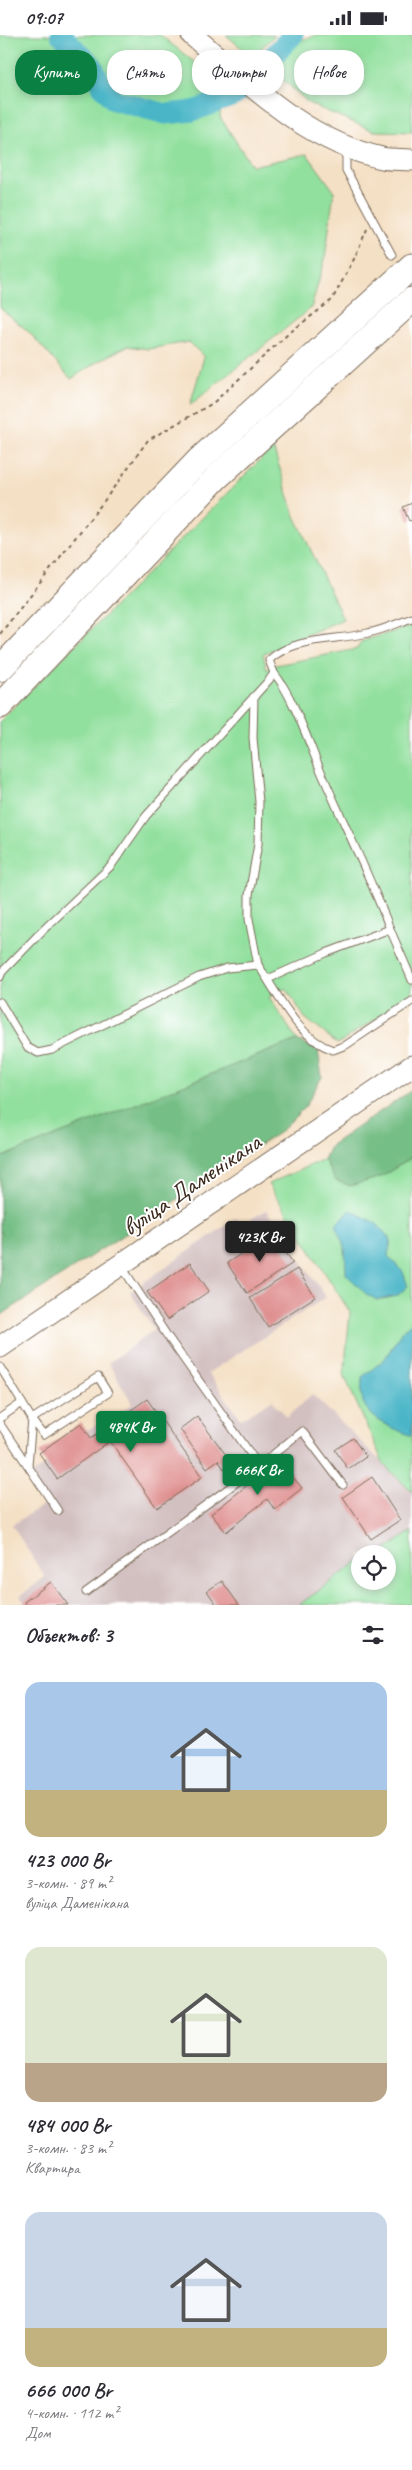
<!DOCTYPE html>
<html lang="ru">
<head>
<meta charset="utf-8">
<style>
  body { margin:0; font-family:Caveat,sans-serif; background:#f2f2f3; color:#2b2b33; height:100vh; display:flex; flex-direction:column; font-size:19px; white-space:nowrap }
  * { box-sizing:border-box; margin:0 }
  p { font-size:16px; color:#7c7c81 }
  .icon { flex:none; width:28px; height:28px; fill:none; stroke:currentColor; stroke-width:2; stroke-linecap:round; stroke-linejoin:round }
  .map { position:relative; height:1570px; overflow:hidden }
  .details { display:flex; flex-direction:column; background:#fff; flex:1 }
  .details>* { flex:none }
  .hud { position:absolute; left:15px; top:15px; width:382px; height:45px; display:flex; gap:10px }
  .tools { position:absolute; left:351px; top:1510px; display:grid; gap:10px }
  .tools a { display:grid; place-items:center; width:45px; height:45px; border-radius:50%; background:#fff; box-shadow:0 2px 8px #0003; font-size:25px }
  .price { position:absolute; translate:-50% -42px; padding:0 11px; border-radius:5px; background:#0b8043; color:#fff; font-size:16px; line-height:32px; filter:drop-shadow(0 1px 2px #0008) }
  .price::after { content:''; position:absolute; left:50%; top:30px; width:15px; height:11px; margin-left:-8px; background:inherit; clip-path:polygon(0 0,100% 0,50% 100%) }
  .price.current { background:#222; color:#fff }
  ul { padding:0; list-style:none }
  li { display:grid; align-content:center; gap:10px; height:265px; padding:0 25px }
  li span { display:grid; place-items:center; height:155px; border-radius:15px; color:#555 }
  li>.icon { margin-inline-start:auto }
  span .icon { width:90px; height:90px; fill:#fffc; stroke-width:1 }
  li b { font-size:21px }
  h2 { display:flex; justify-content:space-between; align-items:center; height:60px; padding:0 25px; font-size:21px }
  .chip { padding:0 18px; border-radius:20px; background:#fff; box-shadow:0 2px 8px #0003; font-size:18px; line-height:45px }
  .chip.current { background:#0b8043; color:#fff }
  .status { display:flex; justify-content:space-between; align-items:center; height:35px; padding:0 25px; background:#fff; direction:ltr }
  .status svg { height:14px; fill:currentColor }
  .map>svg:first-child { display:block }
  .industrial { fill:#d2bfc0 }
  .green { fill:#92e09e; stroke:#66855e }
  .forest { fill:#75be85; stroke:#587452 }
  .water { fill:#4ab5c7; stroke:#427072 }
  .lines { fill:none; stroke-linecap:round; stroke-linejoin:round }
  .river { stroke:#4ab5c7; stroke-width:21 }
  .building { fill:#de8a8a }
  .service-casing { stroke:#7c6a58; stroke-width:9 }
  .primary-casing { stroke:#7c6a58; stroke-width:23 }
  .motorway-casing { stroke:#7c6a58; stroke-width:27 }
  .path { stroke:#7c6a58; stroke-width:2; stroke-dasharray:4 4; stroke-linecap:butt }
  .service { stroke:#fff; stroke-width:7 }
  .primary { stroke:#fff; stroke-width:21 }
  .motorway { stroke:#fff; stroke-width:25 }
  .labels { text-anchor:middle; stroke-width:4; stroke-linejoin:round; paint-order:stroke }
  .street-label { font-size:25px; fill:#3b2a1e; stroke:#fff }
</style>
</head>
<body>
<div class="status"><b>09:07</b><svg viewBox="0 0 49 12"><path d="M0 12V9h3v3zM5 12V6h3v6zM10 12V3h3v9zM15 12V0h3v12zM26 1h20v11H26zM47 4h2v5h-2z"/></svg></div>
<div class="map">
<svg width="412" height="1570" viewBox="0 0 412 1570">
  <rect width="100%" height="100%" fill="#fff"/>
  <filter id="ink" filterUnits="userSpaceOnUse"><feTurbulence type="fractalNoise" baseFrequency=".02" numOctaves="2"/><feDisplacementMap in="SourceGraphic" scale="10" xChannelSelector="R" yChannelSelector="G"/><feConvolveMatrix kernelMatrix="1 2 1 2 8 2 1 2 1" color-interpolation-filters="sRGB"/></filter>
  <filter id="wash" filterUnits="userSpaceOnUse"><feTurbulence type="fractalNoise" baseFrequency=".0096" numOctaves="4" result="noise"/><feDisplacementMap in="SourceGraphic" scale="20" xChannelSelector="R" yChannelSelector="G"/><feGaussianBlur stdDeviation="1.12" result="paint"/><feColorMatrix in="noise" values="0 0 0 0 0 0 0 0 0 0 0 0 0 0 0 0 0 1.4 0 .05"/><feComposite in="paint" operator="in"/></filter>
  <g filter="url(#wash)">
    <rect width="100%" height="100%" fill="#f4e0c5"/>
    <path class="industrial" d="M266,1175l60,87 -118,76 33,46 31,-19 15,17 25,-23 100,98v39l-32,23h-20v6l-61,45h-273l-6,-9 25,-19 -33,-52 33,-21 -18,-25 19,-15 -7,-11 42,-30 6,8 46,-27 -25,-41 46,-33 -24,-38 106,-74 5,7z"/>
    <g class="green">
      <path d="M0,0h160l62,49 -2,33 32,49 55,-12 27,37 -9,68 -14,49 -121,97 14,-48 -15,-15 -41,7 -21,-3 -27,14 -29,19 -42,-47 -29,-24z"/>
      <path d="M226,0h49l-23,22z"/>
      <path d="M316,0h96v97l-38,-1 -64,-27 -28,-25 -3,-17 20,-21z"/>
      <path d="M273,412l22,69 48,103 -80,35 4,16 4,-4 86,-17 5,-8 50,-15v369l-74,49 -33,-26 -19,-30 -17,9 28,43 -297,118v-437z"/>
      <path d="M412,1122v335l-28,-27 -40,-90 6,-63 -82,-128 56,-25 11,21 46,-3z"/>
      <path d="M412,1496v74h-113l61,-45v21h28v-27h-8z"/>
    </g>
    <g class="forest">
      <path d="M297,1005l21,10 4,27 -17,30 -24,24 -281,185v-158z"/>
      <path d="M412,1055v67l-31,20 -31,9 -15,-6 -11,-21 7,-14z"/>
    </g>
    <g class="water">
      <path d="M351,1175l26,14 14,16 -3,16 15,16 5,14 -11,10 -20,4 -11,-6 -20,-20 -1,-25 -9,-25z"/>
      <path d="M412,1287v114c-17,-6 -42,-16 -49,-34 -2,-7 -1,-17 -1,-25l22,-17 18,-29z"/>
    </g>
    <g class="lines">
      <path class="river" d="M61,0l31,30 10,21 12,14 52,14 27,-3 41,-15 59,-61"/>
    </g>
    <g id="blocks">
      <g class="building">
        <path d="M412,468v17l-3,1 -6,-14z"/>
        <path d="M273,1198l20,30 -46,30 -20,-30z"/>
        <path d="M190,1228l19,28 -42,29 -20,-28z"/>
        <path d="M297,1234l18,28 -47,30 -18,-29z"/>
        <path d="M147,1364l55,78 -45,31 -47,-67 -53,38 -18,-26 42,-30 10,15z"/>
        <path d="M197,1381l35,47 -8,6 -6,-9 -11,8 -27,-39z"/>
        <path d="M353,1403l13,19 -18,12 -13,-19z"/>
        <path d="M279,1425l23,28 -27,22 -8,-11 -41,33 -15,-18z"/>
        <path d="M372,1442l28,43 -29,19 -28,-42z"/>
        <path d="M222,1546l17,24h-22l-10,-14z"/>
        <path d="M51,1547l17,23h-42l-2,-3z"/>
      </g>
    </g>
  </g>
  <g filter="url(#ink)">
    <use href="#blocks" fill-opacity="0" stroke="#7c6a58" stroke-width="1"/>
    <g class="lines">
      <defs>
        <g id="service">
          <path d="M346,115v20l46,85"/>
          <path d="M274,638c19,23 34,68 46,96 23,54 49,105 70,160"/>
          <path d="M254,661l-1,42 6,64 -1,42 -9,51v24l9,46"/>
          <path d="M0,942l2,-5 40,-41 69,-65 35,-50 123,-136 5,-7 -5,-13c26,-24 67,-19 99,-27 15,-3 30,-10 44,-15"/>
          <path d="M268,944l58,-26 64,-24 22,51"/>
          <path d="M0,967l27,45 11,6 14,-3 147,-73 28,-9 31,-3c21,30 39,73 75,85l13,-5 66,-44"/>
          <path d="M0,1332l32,52 66,-42 10,16 -64,42 -12,-16"/>
          <path d="M0,1383l22,-15"/>
          <path d="M0,1389l58,87"/>
          <path d="M28,1430l4,-46"/>
          <path d="M259,1431l43,-35 41,54"/>
          <path d="M86,1557l173,-126 -93,-132 -44,-67"/>
        </g>
        <g id="primary">
          <path d="M192,0c56,48 115,107 190,123 9,2 20,1 30,2"/>
          <path d="M0,1312l412,-281"/>
        </g>
        <g id="motorway">
          <path d="M0,634l198,-208 214,-195"/>
          <path d="M0,671l216,-228 196,-178"/>
        </g>
      </defs>
      <use href="#service" class="service-casing"/>
      <use href="#primary" class="primary-casing"/>
      <use href="#motorway" class="motorway-casing"/>
      <path class="path" d="M0,599l104,-133 44,-61 65,-37 75,-69 44,-34 22,-41 13,-30"/>
      <use href="#service" class="service"/>
      <use href="#primary" class="primary"/>
      <use href="#motorway" class="motorway"/>
    </g>
  </g>
  <g class="labels">
    <g class="street-label">
      <text transform="translate(191 1149) rotate(-34)" y="9">вуліца Даменікана</text>
    </g>
  </g>
</svg>
<div class="tools">
<a><svg class="icon" aria-label="locate" viewBox="0 0 24 24"><circle cx="12" cy="12" r="6"/><path d="M12 2v4M12 18v4M2 12h4M18 12h4"/></svg></a>
</div>
<b class="price current" style="left:260px;top:1228px">423K Br</b>
<b class="price" style="left:131px;top:1418px">484K Br</b>
<b class="price" style="left:258px;top:1461px">666K Br</b>
<div class="hud">
<a class="chip current">Купить</a>
<a class="chip">Снять</a>
<a class="chip">Фильтры</a>
<a class="chip">Новое</a>
</div>
</div>
<section class="details">
<h2>Объектов: 3<svg class="icon" aria-label="filters" viewBox="0 0 24 24"><path d="M4 7h16M4 17h16"/><circle cx="9" cy="7" r="2"/><circle cx="15" cy="17" r="2"/></svg></h2>
<ul>
<li><span style="background:linear-gradient(#a9c7e8 70%,#c2b280 0)"><svg class="icon" aria-label="home" viewBox="0 0 24 24"><path d="M3 11l9-7 9 7M6 9v11h12V9"/></svg></span><div><b>423 000 Br</b><p>3-комн. · 89 m²</p><p>вуліца Даменікана</p></div></li>
<li><span style="background:linear-gradient(#dfe7d0 75%,#b9a48a 0)"><svg class="icon" aria-label="home" viewBox="0 0 24 24"><path d="M3 11l9-7 9 7M6 9v11h12V9"/></svg></span><div><b>484 000 Br</b><p>3-комн. · 83 m²</p><p>Квартира</p></div></li>
<li><span style="background:linear-gradient(#c9d6e8 75%,#c2b280 0)"><svg class="icon" aria-label="home" viewBox="0 0 24 24"><path d="M3 11l9-7 9 7M6 9v11h12V9"/></svg></span><div><b>666 000 Br</b><p>4-комн. · 112 m²</p><p>Дом</p></div></li>
</ul>
</section>
</body>
</html>
